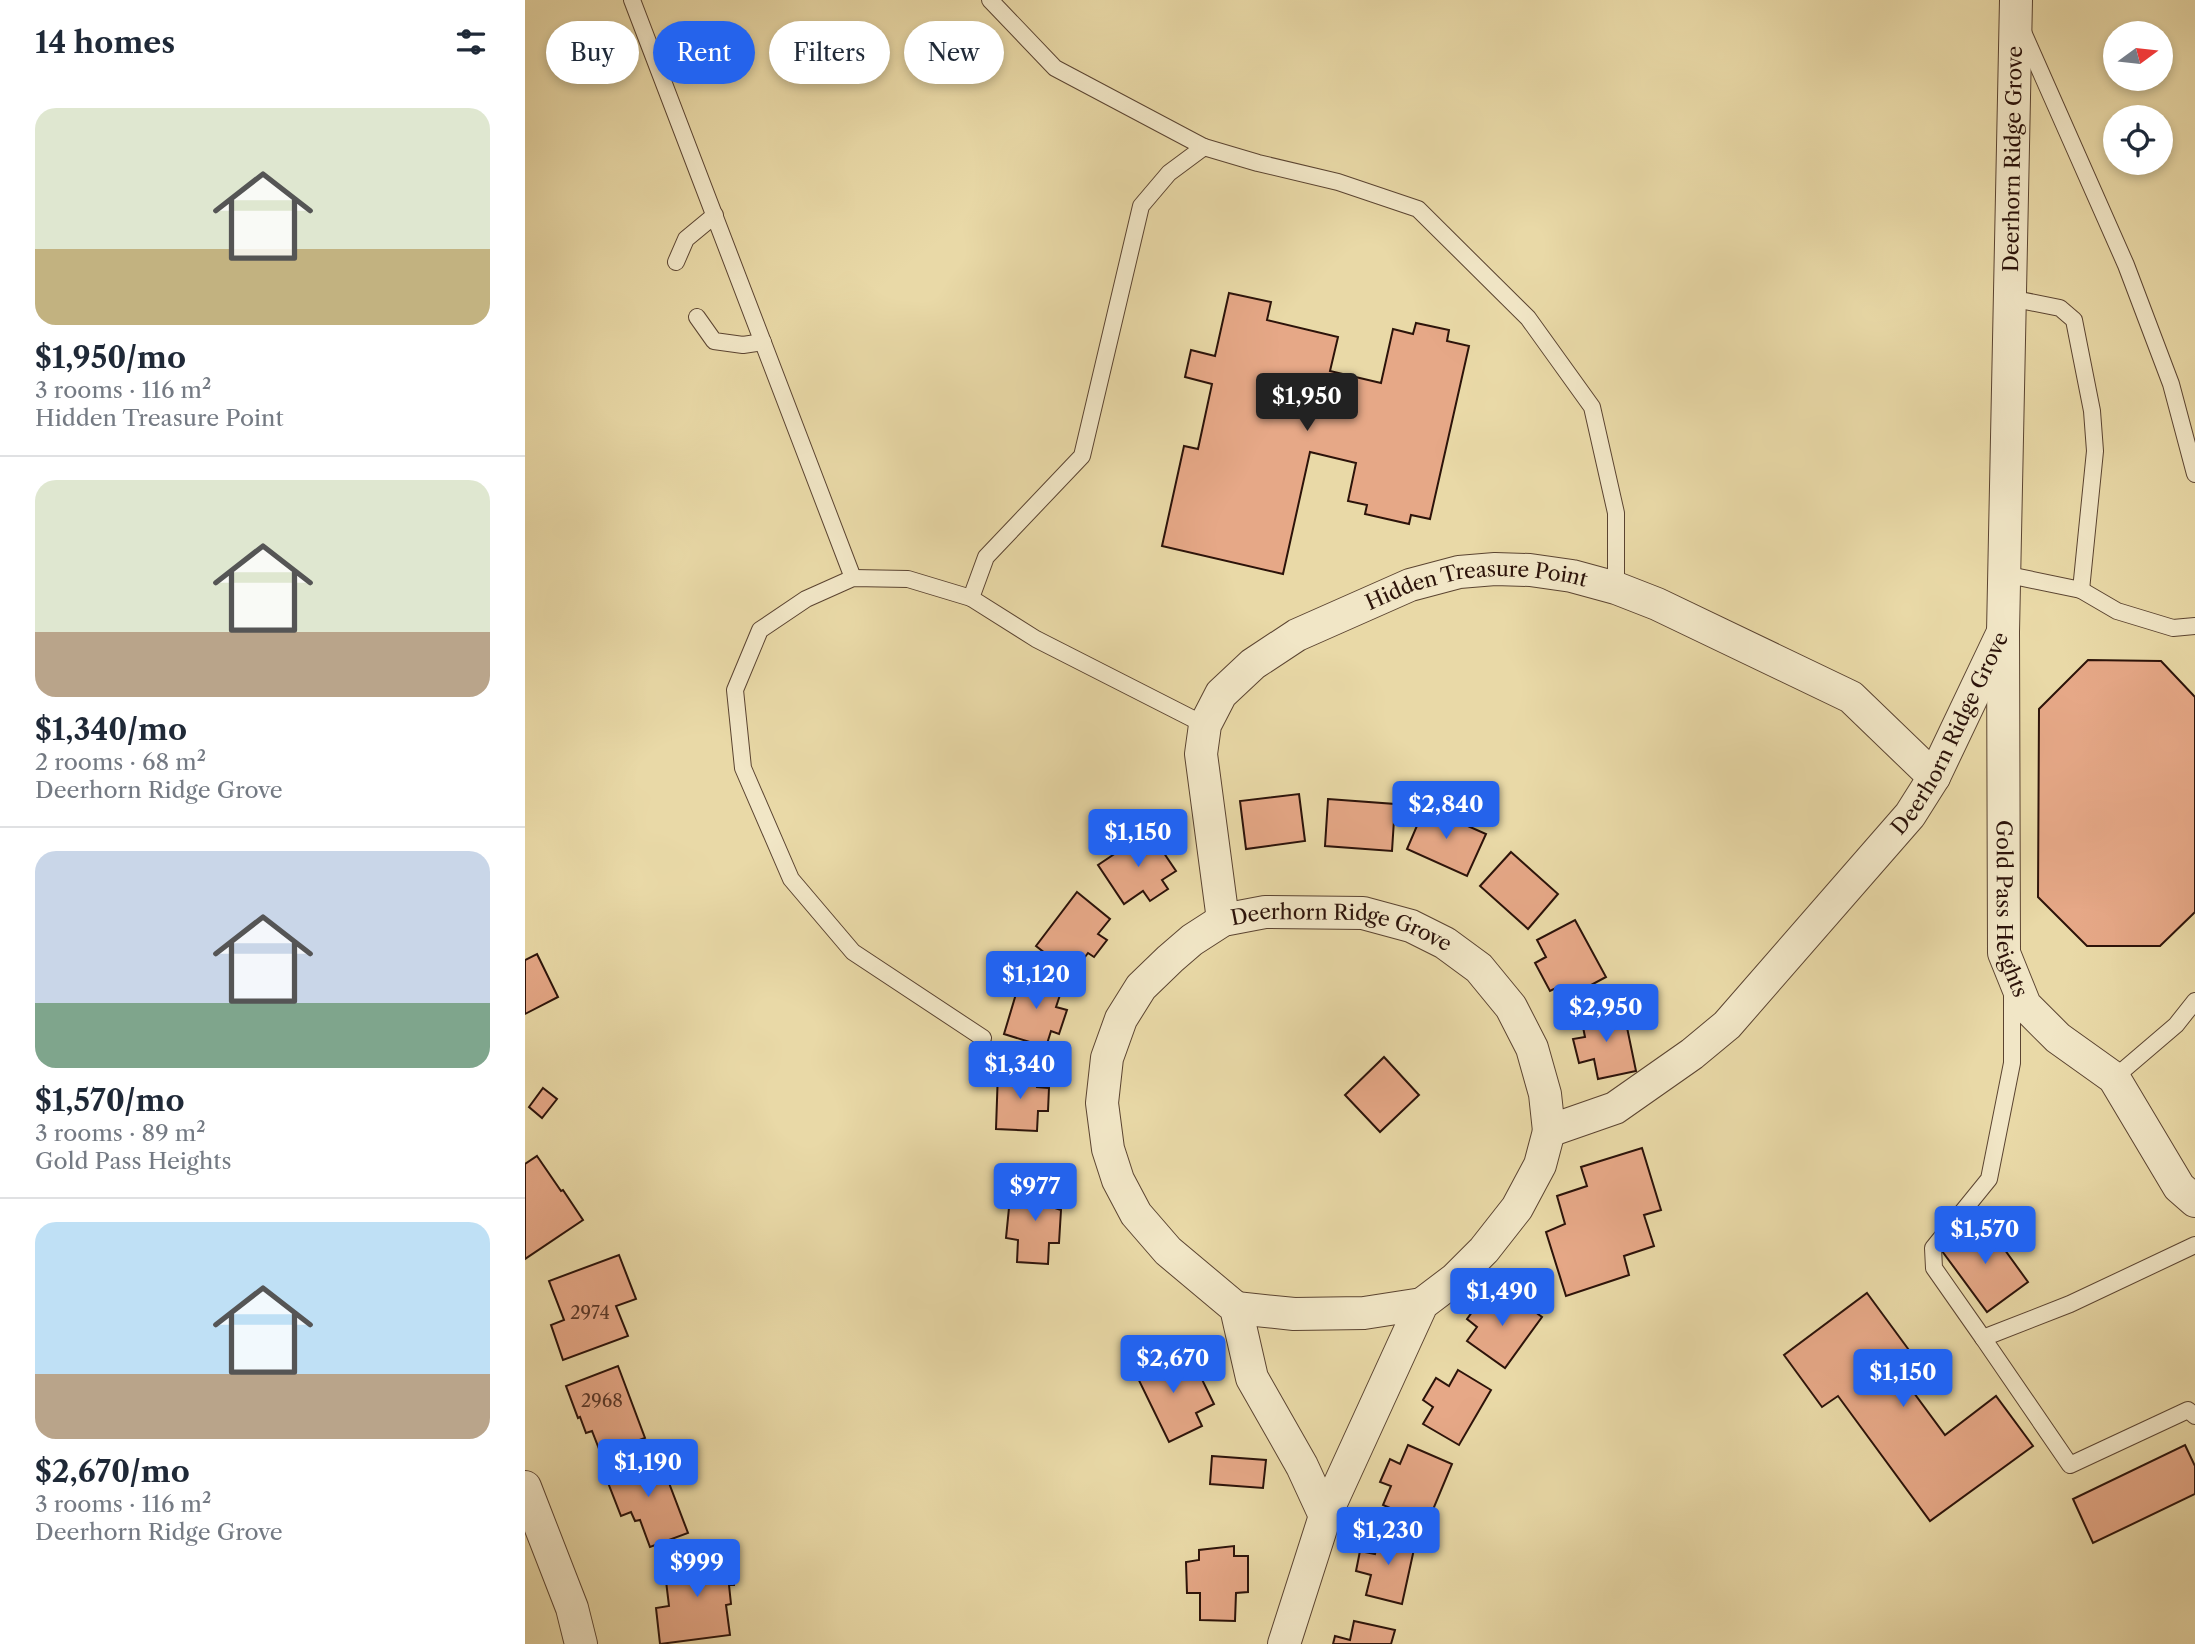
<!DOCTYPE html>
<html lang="en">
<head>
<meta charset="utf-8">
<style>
  body { margin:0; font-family:"Libre Caslon Text",serif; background:#f2f2f3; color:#1f2937; height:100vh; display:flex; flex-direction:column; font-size:26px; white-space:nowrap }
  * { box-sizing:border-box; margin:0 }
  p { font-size:23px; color:#747a83 }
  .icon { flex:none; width:38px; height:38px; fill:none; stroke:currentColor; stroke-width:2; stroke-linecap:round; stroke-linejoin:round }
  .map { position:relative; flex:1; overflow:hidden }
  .side { display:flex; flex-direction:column; background:#fff; width:525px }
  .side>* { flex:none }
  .guide { position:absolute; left:21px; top:21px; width:665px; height:63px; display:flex; gap:14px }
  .needle { width:46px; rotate:75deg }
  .controls { position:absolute; left:1578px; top:21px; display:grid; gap:14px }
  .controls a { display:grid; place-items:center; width:70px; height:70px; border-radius:50%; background:#fff; box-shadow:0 4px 10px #0003; font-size:35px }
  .price { position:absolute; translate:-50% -60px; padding:0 16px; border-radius:7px; background:#2563eb; color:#fff; font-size:23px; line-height:46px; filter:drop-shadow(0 2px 4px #0008) }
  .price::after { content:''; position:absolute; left:50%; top:42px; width:21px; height:16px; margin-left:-10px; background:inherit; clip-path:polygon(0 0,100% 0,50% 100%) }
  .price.selected { background:#222; color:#fff }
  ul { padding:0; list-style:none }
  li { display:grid; align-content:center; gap:14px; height:371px; padding:0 35px }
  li+li { border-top:2px solid #e0e1e3 }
  li span { display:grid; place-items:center; height:217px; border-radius:21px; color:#555 }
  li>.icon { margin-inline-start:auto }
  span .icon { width:126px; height:126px; fill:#fffc; stroke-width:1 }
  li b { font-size:30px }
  h2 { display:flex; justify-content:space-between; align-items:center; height:84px; padding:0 35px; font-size:30px }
  .chip { padding:0 24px; border-radius:32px; background:#fff; box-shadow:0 4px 10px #0003; font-size:24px; line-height:63px }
  .chip.selected { background:#2563eb; color:#fff }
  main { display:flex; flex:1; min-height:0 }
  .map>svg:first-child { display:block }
  .building { fill:#e6a887; stroke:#2c130a; stroke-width:2 }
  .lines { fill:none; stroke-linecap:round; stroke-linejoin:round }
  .lane-casing { stroke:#5b4431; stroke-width:18 }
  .street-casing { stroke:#5b4431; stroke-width:34 }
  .lane { stroke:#f1e6c6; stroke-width:16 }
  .street { stroke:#f1e6c6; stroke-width:32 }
  .labels { text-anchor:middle; stroke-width:5; stroke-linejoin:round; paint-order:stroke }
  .number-label { font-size:18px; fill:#5a3829 }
  .street-label { font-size:21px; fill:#2c130a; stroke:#f1e6c6 }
</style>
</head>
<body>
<main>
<section class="side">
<h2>14 homes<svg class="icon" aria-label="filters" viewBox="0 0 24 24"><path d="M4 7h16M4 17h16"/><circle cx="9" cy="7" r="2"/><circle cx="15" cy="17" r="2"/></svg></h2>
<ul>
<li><span style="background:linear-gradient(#dfe7d0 65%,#c2b280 0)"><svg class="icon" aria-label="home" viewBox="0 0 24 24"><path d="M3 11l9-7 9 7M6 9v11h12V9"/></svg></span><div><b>$1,950/mo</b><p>3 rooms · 116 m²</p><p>Hidden Treasure Point</p></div></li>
<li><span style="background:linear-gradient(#dfe7d0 70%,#b9a48a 0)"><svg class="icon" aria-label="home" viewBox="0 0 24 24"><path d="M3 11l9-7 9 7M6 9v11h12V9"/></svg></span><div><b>$1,340/mo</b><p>2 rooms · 68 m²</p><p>Deerhorn Ridge Grove</p></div></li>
<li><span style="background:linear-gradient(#c9d6e8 70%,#7fa58c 0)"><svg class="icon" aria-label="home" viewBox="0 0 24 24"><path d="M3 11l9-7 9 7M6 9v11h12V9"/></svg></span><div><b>$1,570/mo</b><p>3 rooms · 89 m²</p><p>Gold Pass Heights</p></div></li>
<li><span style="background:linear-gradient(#bfe0f5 70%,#b9a48a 0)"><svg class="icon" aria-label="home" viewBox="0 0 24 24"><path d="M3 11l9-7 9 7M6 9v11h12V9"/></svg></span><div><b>$2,670/mo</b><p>3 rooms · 116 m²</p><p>Deerhorn Ridge Grove</p></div></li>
</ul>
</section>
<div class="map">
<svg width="1670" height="1644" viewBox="0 0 1670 1644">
  <rect width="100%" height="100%" fill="#e9d9a7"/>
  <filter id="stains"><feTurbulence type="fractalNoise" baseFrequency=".00286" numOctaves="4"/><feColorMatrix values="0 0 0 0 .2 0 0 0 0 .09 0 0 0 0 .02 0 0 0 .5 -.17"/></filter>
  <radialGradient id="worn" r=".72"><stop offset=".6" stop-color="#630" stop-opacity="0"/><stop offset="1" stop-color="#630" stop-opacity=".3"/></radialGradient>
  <g class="building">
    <path d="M704,293l42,9 -4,18 71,17 -8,34 51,12 12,-54 20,5 3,-11 33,7 -2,11 22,5 -39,173 -19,-4 -2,9 -44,-10 2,-9 -19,-4 8,-38 -46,-11 -27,122 -121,-28 22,-100 14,3 14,-65 -27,-7 6,-27 24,6z"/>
    <path d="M1563,660l73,1 34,36v215l-35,34h-73l-49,-49 1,-188z"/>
    <path d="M774,794l6,47 -59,8 -6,-48z"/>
    <path d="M803,799l67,5 -3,47 -67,-5z"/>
    <path d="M900,807l61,27 -19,42 -60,-27z"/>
    <path d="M624,831l27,40 -14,9 6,9 -18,12 -7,-10 -19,13 -26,-39z"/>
    <path d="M986,852l47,42 -30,35 -48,-43z"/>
    <path d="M552,892l33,27 -12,15 9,6 -13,17 -6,-4 -16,21 -36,-28z"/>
    <path d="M1050,920l31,57 -39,21 -7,-12 -10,5 -15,-28 11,-6 -9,-17z"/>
    <path d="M12,954l21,43 -33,17v-54z"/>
    <path d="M497,974l41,12 -7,21 11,3 -8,24 -8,-3 -5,16 -42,-13z"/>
    <path d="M1098,1008l13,63 -38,8 -4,-20 -15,4 -6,-24 12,-2 -4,-20z"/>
    <path d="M859,1057l35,38 -39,37 -35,-37z"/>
    <path d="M473,1071l40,1 -1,15 12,1 -1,23h-10l-1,20 -41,-2z"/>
    <path d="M18,1088l14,11 -15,19 -13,-11z"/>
    <path d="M1117,1148l19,62 -17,5 10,31 -30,10 5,19 -63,21 -20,-64 19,-8 -8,-28 30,-10 -6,-19z"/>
    <path d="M12,1156l24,35 2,-1 20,30 -58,39v-95z"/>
    <path d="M497,1180l32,3 -2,24 9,3 -2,33h-10l-1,21 -31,-2 1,-22 -12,-2 3,-30 11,-1z"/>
    <path d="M1459,1221l44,61 -41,30 -45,-61z"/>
    <path d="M94,1255l17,44 -20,7 12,30 -65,24 -12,-35 13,-5 -15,-39z"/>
    <path d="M980,1290l37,27 -37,51 -38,-27 10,-14 -10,-8 14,-19 11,8z"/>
    <path d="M1342,1293l50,68 -17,13 45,61 51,-39 37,50 -103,75 -92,-125 -16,11 -38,-52z"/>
    <path d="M635,1349l13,27 22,-11 19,39 -18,9 6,13 -33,16 -38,-78z"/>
    <path d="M93,1366l27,72 -44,16 -9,-23 -6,2 -6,-16 -2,1 -12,-32z"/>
    <path d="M933,1370l33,20 -32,55 -36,-21 10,-17 -10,-7 13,-22 13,8z"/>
    <path d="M883,1445l44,19 -25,60 -44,-19 8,-19 -11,-4 10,-23 10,5z"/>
    <path d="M1660,1445l10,21v28l-102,49 -20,-44z"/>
    <path d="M133,1454l30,79 -38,14 -10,-27 -5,1 -4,-9 -10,4 -16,-41z"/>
    <path d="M687,1456l54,4 -3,28 -53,-4z"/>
    <path d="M855,1531l36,9 -14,64 -36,-9 5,-20 -15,-4 4,-20 15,3z"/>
    <path d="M709,1546v10h14v36l-12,1 -1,28 -35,-1v-27h-13l-1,-31 13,-2v-10z"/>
    <path d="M207,1548l2,37h-5l2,19 -5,1 4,30 -70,9 -4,-36 13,-2 -5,-42 50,-6 -1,-7z"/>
    <path d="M829,1621l41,9 -4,14h-58l2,-8 15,4z"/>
  </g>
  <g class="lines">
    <defs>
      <g id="lane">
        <path d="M107,0l221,578"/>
        <path d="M465,0l65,68 149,79"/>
        <path d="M1498,32l103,233 45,119 24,90"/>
        <path d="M151,262l10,-23 29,-24"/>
        <path d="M172,317l17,24 29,4 20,-3"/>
        <path d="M1479,574l77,16 14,-139 -3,-40 -18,-91 -14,-12 -50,-10"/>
        <path d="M1556,590l36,21 56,17 22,-2"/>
        <path d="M446,598l-63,-19 -55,-1 -47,21 -46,31 -25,60 8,78 48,111 62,73 130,86"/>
        <path d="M680,725l-169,-86 -65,-41 15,-41 96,-101 59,-250 28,-33 35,-26 54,16 80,19 80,27 110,109 64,89 24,106v75"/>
        <path d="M1487,994v69l-23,116 -56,69 1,20 49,70 87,-34 125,-59"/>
        <path d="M1589,1078l62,-53 19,-24"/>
        <path d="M1458,1338l87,127 118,-55 7,6"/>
      </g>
      <g id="street">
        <path id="s1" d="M1491,0l-13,632 1,321 21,52 33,33 56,40 65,109 16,14"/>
        <path id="s2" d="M698,920l-22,-166 4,-29 16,-31 32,-30 44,-29 113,-50 49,-13 36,-3 35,1 42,6 44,12 41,16 194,93 83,80"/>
        <path d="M711,1308l58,6 70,-1 58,-9"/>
        <path d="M0,1487l47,121 9,36"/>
        <path id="s3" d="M800,1516l-23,-50 -50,-88 -16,-70 -68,-57 -32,-37 -18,-34 -10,-31 -6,-46 5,-45 14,-39 20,-32 29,-28 22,-19 31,-20 42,-8 98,1 48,13 34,17 34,25 32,39 21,41 13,46 4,37 66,-23 77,-54 35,-29 183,-210 24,-38 69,-145"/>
        <path d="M759,1644l41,-128 97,-212 33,-25 29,-29 33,-42 23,-43 9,-34"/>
      </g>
    </defs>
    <use href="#lane" class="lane-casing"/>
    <use href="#street" class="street-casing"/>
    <use href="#lane" class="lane"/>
    <use href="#street" class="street"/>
  </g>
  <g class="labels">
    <g class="number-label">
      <text x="65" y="1319">2974</text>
      <text x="77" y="1407">2968</text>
    </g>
    <g class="street-label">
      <text transform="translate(1488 159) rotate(-89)" y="7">Deerhorn Ridge Grove</text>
      <text dy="7" stroke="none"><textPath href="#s2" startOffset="518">Hidden Treasure Point</textPath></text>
      <text dy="7" stroke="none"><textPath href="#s3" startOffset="1745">Deerhorn Ridge Grove</textPath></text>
      <text dy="7" stroke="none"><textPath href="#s1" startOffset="910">Gold Pass Heights</textPath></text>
      <text dy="7" stroke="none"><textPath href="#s3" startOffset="835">Deerhorn Ridge Grove</textPath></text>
    </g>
  </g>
  <rect width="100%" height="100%" filter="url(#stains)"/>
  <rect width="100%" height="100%" fill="url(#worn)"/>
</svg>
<div class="controls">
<a><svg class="needle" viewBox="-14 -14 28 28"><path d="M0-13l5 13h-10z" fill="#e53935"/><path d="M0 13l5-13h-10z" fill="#747a83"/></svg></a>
<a><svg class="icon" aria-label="locate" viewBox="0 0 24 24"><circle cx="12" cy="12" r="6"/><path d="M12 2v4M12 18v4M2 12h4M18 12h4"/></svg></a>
</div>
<b class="price selected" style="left:782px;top:433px">$1,950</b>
<b class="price" style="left:921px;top:841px">$2,840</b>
<b class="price" style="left:613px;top:869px">$1,150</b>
<b class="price" style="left:511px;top:1011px">$1,120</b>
<b class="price" style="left:1081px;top:1044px">$2,950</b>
<b class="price" style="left:495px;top:1101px">$1,340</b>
<b class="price" style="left:510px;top:1223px">$977</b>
<b class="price" style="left:1460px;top:1266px">$1,570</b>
<b class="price" style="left:977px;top:1328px">$1,490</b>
<b class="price" style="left:648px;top:1395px">$2,670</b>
<b class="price" style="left:1378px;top:1409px">$1,150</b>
<b class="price" style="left:123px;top:1499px">$1,190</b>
<b class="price" style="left:863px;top:1567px">$1,230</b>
<b class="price" style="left:172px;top:1599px">$999</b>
<div class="guide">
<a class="chip">Buy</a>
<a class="chip selected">Rent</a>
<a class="chip">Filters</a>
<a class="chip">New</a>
</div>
</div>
</main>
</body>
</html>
